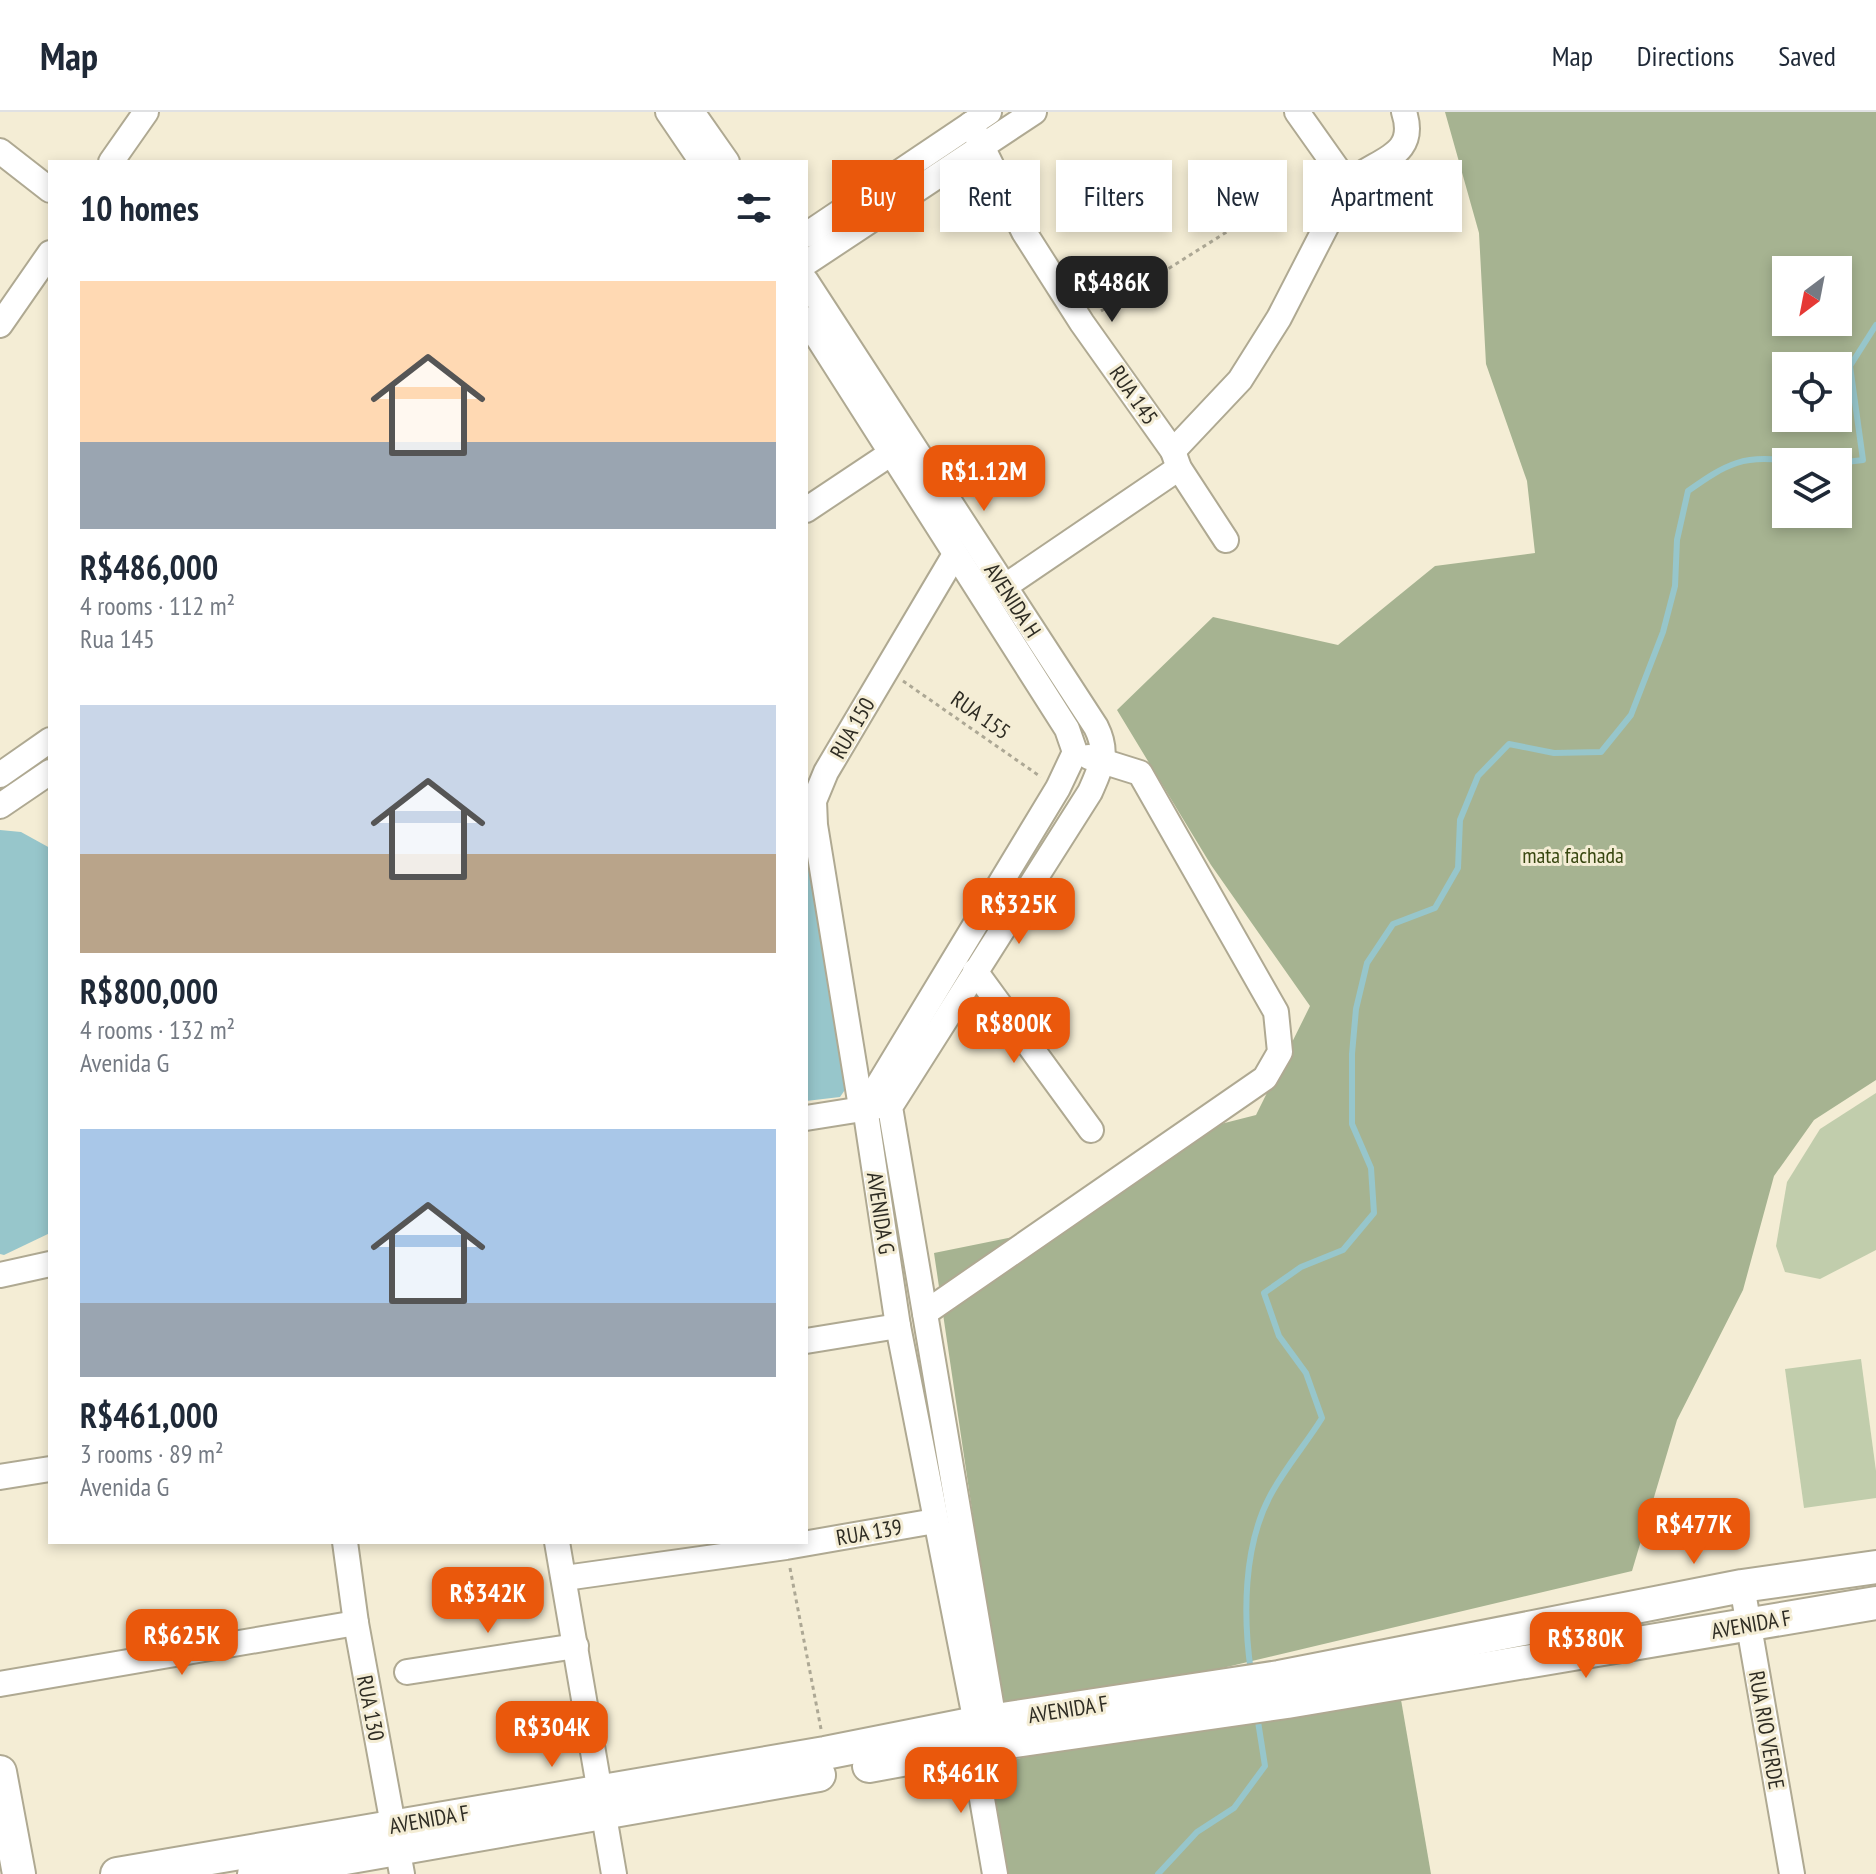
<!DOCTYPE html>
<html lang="en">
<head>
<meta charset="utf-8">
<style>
  body { margin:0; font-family:"PT Sans Narrow",sans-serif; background:#f6f6f7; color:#1f2937; height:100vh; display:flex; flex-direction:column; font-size:30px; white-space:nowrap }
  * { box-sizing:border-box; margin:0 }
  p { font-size:26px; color:#747a83 }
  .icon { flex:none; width:44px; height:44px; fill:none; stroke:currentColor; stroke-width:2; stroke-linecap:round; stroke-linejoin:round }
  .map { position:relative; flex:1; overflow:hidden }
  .drawer { position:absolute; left:48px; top:48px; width:760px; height:1384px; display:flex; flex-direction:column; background:#fff; border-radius:0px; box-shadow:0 4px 12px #0003 }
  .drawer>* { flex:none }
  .top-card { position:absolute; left:832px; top:48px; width:760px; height:72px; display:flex; gap:16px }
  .needle { width:52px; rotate:212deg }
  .controls { position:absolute; left:1772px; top:144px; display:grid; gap:16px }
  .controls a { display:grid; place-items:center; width:80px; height:80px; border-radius:0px; background:#fff; box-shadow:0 4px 12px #0003; font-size:40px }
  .price { position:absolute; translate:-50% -68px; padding:0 18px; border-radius:16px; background:#ea580c; color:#fff; font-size:26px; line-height:52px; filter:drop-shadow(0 2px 4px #0008) }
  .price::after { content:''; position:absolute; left:50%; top:48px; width:24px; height:18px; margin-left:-12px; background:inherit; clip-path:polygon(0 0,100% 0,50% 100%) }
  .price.selected { background:#222; color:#fff }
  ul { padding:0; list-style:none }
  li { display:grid; align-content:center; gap:16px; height:424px; padding:0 32px }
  li span { display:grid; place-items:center; height:248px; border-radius:0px; color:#555 }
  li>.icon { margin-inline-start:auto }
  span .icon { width:144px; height:144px; fill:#fffc; stroke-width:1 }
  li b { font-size:34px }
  h2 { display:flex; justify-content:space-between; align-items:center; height:96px; padding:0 32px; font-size:34px }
  .tag { padding:0 28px; border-radius:0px; background:#fff; box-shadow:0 4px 12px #0003; font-size:28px; line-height:72px }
  .tag.selected { background:#ea580c; color:#fff }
  header { display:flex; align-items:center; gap:48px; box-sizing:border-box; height:112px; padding:0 40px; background:#fff; border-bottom:2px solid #e0e1e3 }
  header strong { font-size:38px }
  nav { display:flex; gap:44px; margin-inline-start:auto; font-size:28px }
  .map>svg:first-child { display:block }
  .green { fill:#c1cdac }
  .forest { fill:#a6b391; fill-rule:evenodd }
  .water { fill:#97c6cb }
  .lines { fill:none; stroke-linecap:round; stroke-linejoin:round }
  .stream { stroke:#97c6cb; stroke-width:6 }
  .minor-casing { stroke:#afa992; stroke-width:28 }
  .major-casing { stroke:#afa992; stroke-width:36 }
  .path { stroke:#ada895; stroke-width:3; stroke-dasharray:4 4; stroke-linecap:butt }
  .minor { stroke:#fff; stroke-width:24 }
  .major { stroke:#fff; stroke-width:32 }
  .labels { text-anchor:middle; stroke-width:6; stroke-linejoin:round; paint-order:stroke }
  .street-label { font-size:22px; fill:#2e2c23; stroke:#f4edd5 }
  .park-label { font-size:22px; fill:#384710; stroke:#f4edd5 }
</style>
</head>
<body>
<header>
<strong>Map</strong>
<nav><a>Map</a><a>Directions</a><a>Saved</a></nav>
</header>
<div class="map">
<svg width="1876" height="1762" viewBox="0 0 1876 1762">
  <rect width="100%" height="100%" fill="#f4edd5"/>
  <g class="green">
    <path d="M1876,981v157l-56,29 -35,-7 -9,-26 11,-64 33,-53z"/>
    <path d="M1861,1247l15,112v27l-72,10 -19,-139z"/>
  </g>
  <g class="forest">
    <path d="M1445,0h431v968l-62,40 -40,56 -31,114 -66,130 -45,151 -629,149 -69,-467 143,-29 81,-84 98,-25 54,-109 -99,-141 -94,-155 96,-93 125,28 97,-79 100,-13 -8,-72 -41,-117 -7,-131zM1786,158h52v52h-52zM1786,254h52v52h-52zM1786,350h52v52h-52z"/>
    <path d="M1400,1582l31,180h-428l-14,-108 67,-17z"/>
  </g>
  <g class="water">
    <path d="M0,718l21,2 29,16v385l-46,22 -4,-1z"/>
    <path d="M806,745l47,221 -13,19 -34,4z"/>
  </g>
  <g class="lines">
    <g class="stream">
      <path d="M1838,351l25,-3 -13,-94 26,-41"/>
      <path d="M1251,1560c-8,-55 -8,-125 19,-176 14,-27 36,-52 52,-78l-16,-45 -27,-37 -15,-43 37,-26 42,-17 31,-37 -3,-45 -19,-44v-70l4,-45 11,-46 26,-39 42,-16 23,-40 2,-48 18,-44 31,-32 45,9 47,-1 30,-37 32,-83 12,-46 2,-46 11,-49c38,-27 57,-38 105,-29"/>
      <path d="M1158,1762l39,-42 37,-24 28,-38 3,-4 -8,-51"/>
    </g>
    <defs>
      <g id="minor">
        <path d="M668,0l34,50"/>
        <path d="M692,0l35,50"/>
        <path d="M1297,0l51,72"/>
        <path d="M971,12l53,108 58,91 91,128 6,17 47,72"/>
        <path d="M0,39l50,39"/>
        <path d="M111,50l35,-50"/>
        <path d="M806,123l183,-123"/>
        <path d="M806,151l228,-151"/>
        <path d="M806,169l290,446c13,26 5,40 -6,65l-200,315 104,614"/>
        <path d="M806,207l261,410 8,23"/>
        <path d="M0,213l50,-72"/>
        <path d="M1173,339l67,-71 39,-62 69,-134c27,-25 71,-26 56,-72"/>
        <path d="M806,398l84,-56"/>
        <path d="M1004,475l175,-119"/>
        <path d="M0,663l50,-35"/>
        <path d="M0,694l50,-34"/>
        <path d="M975,859l116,159"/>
        <path d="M861,995l-46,-282 -1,-24 12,-29 128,-216"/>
        <path d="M806,1006l69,-11"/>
        <path d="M0,1163l50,-11"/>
        <path d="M925,1201l340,-235 15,-26 -4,-40 -136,-239 -51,-16"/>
        <path d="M806,1229l92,-15"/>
        <path d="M0,1365l50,-8"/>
        <path d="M345,1430l11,81 46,251"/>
        <path d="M557,1430l57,332"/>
        <path d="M565,1466l221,-31 149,-26"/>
        <path d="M1742,1474l50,288"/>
        <path d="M407,1560l169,-26"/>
        <path d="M0,1572l356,-61"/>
        <path d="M976,1611l-78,-397 -33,-219 193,-319 17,-36"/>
        <path d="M973,1635l22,127"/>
      </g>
      <g id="major">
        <path d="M869,1654l104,-19 314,-45 589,-99"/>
        <path d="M0,1660l19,102"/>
        <path d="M117,1762l708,-121 151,-30 303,-46 463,-91 134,-19"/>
        <path d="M254,1762l565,-99"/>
      </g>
    </defs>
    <use href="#minor" class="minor-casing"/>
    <use href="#major" class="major-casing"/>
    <g class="path">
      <path d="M1101,199l132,-83"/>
      <path d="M903,569l138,96"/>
      <path d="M790,1456l31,161"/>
    </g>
    <use href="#minor" class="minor"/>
    <use href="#major" class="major"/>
  </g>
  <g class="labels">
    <g class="street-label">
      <text transform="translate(1134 283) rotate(55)" y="8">RUA 145</text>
      <text transform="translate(1013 488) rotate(57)" y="8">AVENIDA H</text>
      <text transform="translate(981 603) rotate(35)" y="8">RUA 155</text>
      <text transform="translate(852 616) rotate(-60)" y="8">RUA 150</text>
      <text transform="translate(881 1101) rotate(81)" y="8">AVENIDA G</text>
      <text transform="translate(869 1420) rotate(-10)" y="8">RUA 139</text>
      <text transform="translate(1751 1512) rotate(-10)" y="8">AVENIDA F</text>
      <text transform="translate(371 1596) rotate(79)" y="8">RUA 130</text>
      <text transform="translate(1068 1597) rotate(-9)" y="8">AVENIDA F</text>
      <text transform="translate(1767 1618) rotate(80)" y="8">RUA RIO VERDE</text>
      <text transform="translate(429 1707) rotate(-10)" y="8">AVENIDA F</text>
    </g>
    <g class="park-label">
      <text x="1573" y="751">mata fachada</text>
    </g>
  </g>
</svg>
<div class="controls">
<a><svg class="needle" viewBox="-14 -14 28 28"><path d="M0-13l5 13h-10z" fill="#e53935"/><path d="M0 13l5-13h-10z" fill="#747a83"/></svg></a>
<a><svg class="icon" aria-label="locate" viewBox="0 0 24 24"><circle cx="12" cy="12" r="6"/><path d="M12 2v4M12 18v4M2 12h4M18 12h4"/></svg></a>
<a><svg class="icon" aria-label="layers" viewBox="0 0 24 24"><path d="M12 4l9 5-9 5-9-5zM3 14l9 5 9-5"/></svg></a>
</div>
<b class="price selected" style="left:1112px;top:212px">R$486K</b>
<b class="price" style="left:984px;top:401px">R$1.12M</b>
<b class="price" style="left:1019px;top:834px">R$325K</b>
<b class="price" style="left:1014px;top:953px">R$800K</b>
<b class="price" style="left:1694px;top:1454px">R$477K</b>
<b class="price" style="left:488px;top:1523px">R$342K</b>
<b class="price" style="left:182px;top:1565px">R$625K</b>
<b class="price" style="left:1586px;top:1568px">R$380K</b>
<b class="price" style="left:552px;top:1657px">R$304K</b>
<b class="price" style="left:961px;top:1703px">R$461K</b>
<div class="top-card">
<a class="tag selected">Buy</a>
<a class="tag">Rent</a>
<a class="tag">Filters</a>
<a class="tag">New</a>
<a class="tag">Apartment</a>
</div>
<section class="drawer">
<h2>10 homes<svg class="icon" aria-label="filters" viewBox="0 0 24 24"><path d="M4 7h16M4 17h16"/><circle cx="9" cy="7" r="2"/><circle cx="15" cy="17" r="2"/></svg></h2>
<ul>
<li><span style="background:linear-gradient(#ffd9b3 65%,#9aa5b1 0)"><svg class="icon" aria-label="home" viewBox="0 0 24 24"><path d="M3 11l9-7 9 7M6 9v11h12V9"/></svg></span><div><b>R$486,000</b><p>4 rooms · 112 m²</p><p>Rua 145</p></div></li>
<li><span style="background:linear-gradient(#c9d6e8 60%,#b9a48a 0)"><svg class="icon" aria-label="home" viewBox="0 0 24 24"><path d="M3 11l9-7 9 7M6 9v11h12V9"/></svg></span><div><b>R$800,000</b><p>4 rooms · 132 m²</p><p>Avenida G</p></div></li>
<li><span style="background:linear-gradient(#a9c7e8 70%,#9aa5b1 0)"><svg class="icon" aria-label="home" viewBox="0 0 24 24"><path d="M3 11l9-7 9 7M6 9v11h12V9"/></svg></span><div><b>R$461,000</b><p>3 rooms · 89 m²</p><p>Avenida G</p></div></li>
</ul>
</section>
</div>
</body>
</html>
